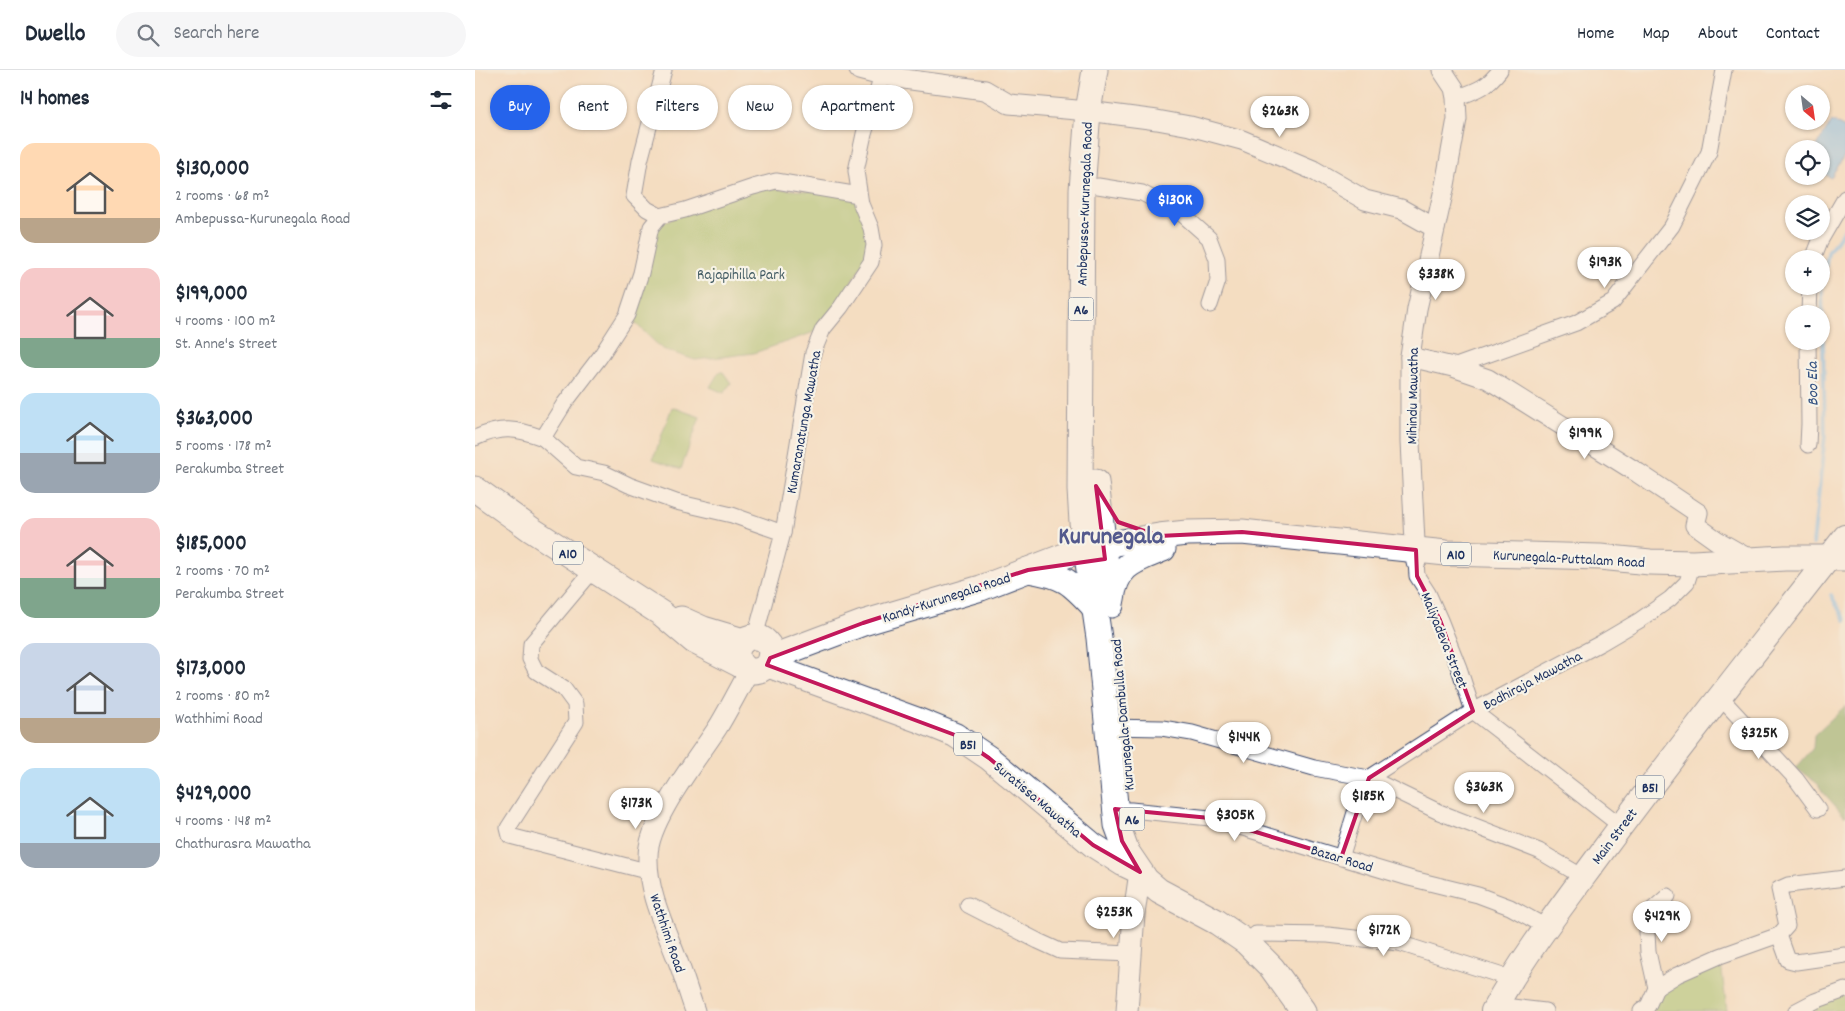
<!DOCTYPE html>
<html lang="en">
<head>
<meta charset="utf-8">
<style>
  body { margin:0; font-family:Dekko,sans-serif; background:#f6f6f7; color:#1f2937; height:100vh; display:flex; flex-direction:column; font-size:19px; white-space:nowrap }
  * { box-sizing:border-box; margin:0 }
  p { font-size:16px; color:#747a83 }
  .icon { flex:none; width:28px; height:28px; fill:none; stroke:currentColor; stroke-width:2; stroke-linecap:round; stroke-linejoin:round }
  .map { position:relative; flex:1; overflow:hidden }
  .panel { display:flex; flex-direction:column; background:#fff; width:475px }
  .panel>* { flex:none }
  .top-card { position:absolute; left:15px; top:15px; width:475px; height:45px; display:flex; gap:10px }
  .needle { width:32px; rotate:151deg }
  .buttons { position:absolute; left:1310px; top:15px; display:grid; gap:10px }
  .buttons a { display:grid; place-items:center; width:45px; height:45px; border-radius:50%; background:#fff; box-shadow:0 1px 4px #0004; font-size:25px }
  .price { position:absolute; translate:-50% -42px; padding:0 11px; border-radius:18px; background:#fff; color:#222; font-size:16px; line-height:32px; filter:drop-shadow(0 1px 2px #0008) }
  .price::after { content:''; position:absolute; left:50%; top:30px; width:15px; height:11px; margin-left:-8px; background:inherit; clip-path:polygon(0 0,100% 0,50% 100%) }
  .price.on { background:#2563eb; color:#fff }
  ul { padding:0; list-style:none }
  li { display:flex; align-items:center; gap:15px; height:125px; padding:0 20px }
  li span { display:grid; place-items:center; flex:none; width:140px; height:100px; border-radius:15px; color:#555 }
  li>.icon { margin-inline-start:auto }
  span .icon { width:60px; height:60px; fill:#fffc; stroke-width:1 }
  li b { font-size:21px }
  h2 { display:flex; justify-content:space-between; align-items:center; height:60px; padding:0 20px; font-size:21px }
  .pill { padding:0 18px; border-radius:22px; background:#fff; box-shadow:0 1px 4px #0004; font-size:18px; line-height:45px }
  .pill.on { background:#2563eb; color:#fff }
  header { display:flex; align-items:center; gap:30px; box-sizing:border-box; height:70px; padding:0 25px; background:#fff; border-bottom:1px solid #e0e1e3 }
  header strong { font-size:24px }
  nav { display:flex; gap:28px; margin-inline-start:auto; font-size:18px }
  .search { width:350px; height:45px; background:#f6f6f7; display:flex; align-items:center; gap:12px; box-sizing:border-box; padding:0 18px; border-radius:28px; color:#747a83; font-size:19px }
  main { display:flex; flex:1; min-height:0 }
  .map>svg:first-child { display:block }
  .green { fill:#9ec36e; stroke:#5c7966 }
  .forest { fill:#7ea961; stroke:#4c6c60 }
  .water { fill:#7abcef; stroke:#4a76a6 }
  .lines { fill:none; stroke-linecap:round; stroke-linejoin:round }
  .stream { stroke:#7abcef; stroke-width:4 }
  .minor-casing { stroke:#3c496d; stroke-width:17 }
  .tertiary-casing { stroke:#3c496d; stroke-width:21 }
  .secondary-casing { stroke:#3c496d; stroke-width:23 }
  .primary-casing { stroke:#3c496d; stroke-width:26 }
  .trunk-casing { stroke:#3c496d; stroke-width:27 }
  .minor { stroke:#fff; stroke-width:15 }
  .tertiary { stroke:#fff; stroke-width:19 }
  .secondary { stroke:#fff; stroke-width:21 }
  .primary { stroke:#fff; stroke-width:24 }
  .trunk { stroke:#fff; stroke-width:25 }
  .marked { fill:none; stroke:#c2185b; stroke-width:4; stroke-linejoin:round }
  .labels { text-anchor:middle; stroke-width:4.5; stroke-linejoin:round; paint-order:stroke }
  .shield { fill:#f7f3e8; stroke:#5d6a87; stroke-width:1 }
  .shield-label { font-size:14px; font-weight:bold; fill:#1b2f5e }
  .street-label { font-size:15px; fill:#1b2f5e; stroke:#f7f3e8 }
  .park-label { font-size:15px; fill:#425b63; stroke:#f7f3e8 }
  .water-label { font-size:16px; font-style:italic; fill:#335282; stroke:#f7f3e8 }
  .town-label { font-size:25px; font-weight:bold; fill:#53598d; stroke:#f7f3e8 }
</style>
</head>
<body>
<header>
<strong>Dwello</strong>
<div class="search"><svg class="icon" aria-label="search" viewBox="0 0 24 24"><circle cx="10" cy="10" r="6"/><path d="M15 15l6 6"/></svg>Search here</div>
<nav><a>Home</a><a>Map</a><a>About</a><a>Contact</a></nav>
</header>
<main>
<section class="panel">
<h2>14 homes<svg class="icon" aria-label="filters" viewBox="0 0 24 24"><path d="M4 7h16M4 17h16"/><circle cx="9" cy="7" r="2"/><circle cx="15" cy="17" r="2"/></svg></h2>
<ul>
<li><span style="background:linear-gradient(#ffd9b3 75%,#b9a48a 0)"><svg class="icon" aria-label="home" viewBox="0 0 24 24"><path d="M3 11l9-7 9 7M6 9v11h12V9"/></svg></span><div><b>$130,000</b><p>2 rooms · 68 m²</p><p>Ambepussa-Kurunegala Road</p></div></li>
<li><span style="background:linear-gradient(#f6c9c9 70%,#7fa58c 0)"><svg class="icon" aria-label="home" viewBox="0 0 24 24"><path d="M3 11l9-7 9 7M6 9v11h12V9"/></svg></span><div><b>$199,000</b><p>4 rooms · 100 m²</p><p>St. Anne's Street</p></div></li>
<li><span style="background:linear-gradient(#bfe0f5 60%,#9aa5b1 0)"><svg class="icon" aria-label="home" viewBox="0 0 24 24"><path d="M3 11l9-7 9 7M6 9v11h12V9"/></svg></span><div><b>$363,000</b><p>5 rooms · 178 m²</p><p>Perakumba Street</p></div></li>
<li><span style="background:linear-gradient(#f6c9c9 60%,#7fa58c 0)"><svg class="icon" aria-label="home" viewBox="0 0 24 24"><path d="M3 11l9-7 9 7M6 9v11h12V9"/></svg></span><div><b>$185,000</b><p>2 rooms · 70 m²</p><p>Perakumba Street</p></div></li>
<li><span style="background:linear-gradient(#c9d6e8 75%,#b9a48a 0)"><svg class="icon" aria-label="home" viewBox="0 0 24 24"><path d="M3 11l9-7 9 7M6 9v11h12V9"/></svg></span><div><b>$173,000</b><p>2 rooms · 80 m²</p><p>Wathhimi Road</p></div></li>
<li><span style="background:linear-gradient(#bfe0f5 75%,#9aa5b1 0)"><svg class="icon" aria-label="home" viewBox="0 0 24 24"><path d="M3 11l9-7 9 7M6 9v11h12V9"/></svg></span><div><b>$429,000</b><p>4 rooms · 148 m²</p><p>Chathurasra Mawatha</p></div></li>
</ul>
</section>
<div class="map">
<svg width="1370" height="941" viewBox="0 0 1370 941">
  <rect width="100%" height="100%" fill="#f7f3e8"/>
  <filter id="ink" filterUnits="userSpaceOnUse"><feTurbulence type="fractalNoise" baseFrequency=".02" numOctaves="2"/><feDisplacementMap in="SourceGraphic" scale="10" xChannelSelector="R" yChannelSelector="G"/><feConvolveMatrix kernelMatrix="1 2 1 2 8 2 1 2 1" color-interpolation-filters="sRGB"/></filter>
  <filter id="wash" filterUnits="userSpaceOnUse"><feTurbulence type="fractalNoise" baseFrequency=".0096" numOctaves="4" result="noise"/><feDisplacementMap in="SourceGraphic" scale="20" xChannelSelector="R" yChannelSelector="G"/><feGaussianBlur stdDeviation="1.12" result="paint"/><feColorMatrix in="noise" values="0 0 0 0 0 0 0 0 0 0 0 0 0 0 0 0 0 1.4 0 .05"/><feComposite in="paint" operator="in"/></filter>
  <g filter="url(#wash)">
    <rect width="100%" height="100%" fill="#f4ddc1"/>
    <g class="green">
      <path d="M278,117l106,8 15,50 -51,84 -69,24 -59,7 -33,-11 -35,-34 24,-88z"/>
      <path d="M244,302h4l8,11 -7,10 -14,-6z"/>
      <path d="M197,337l28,10 -19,52 -28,-10z"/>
      <path d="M1245,886l7,55h-86l15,-23z"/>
      <path d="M1370,920v21h-49z"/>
    </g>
    <path class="forest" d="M1370,636v111l-23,-26 -4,-7 -22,-16 17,-20 1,-13z"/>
    <path class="water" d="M1357,51l13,7v27l-14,23 -10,-6v-23h-6z"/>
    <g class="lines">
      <g class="stream">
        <path d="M1338,474l12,-109 -3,-146 6,-36 17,-24"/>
        <path d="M1356,525l14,25"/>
      </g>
    </g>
  </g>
  <g filter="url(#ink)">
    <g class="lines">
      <defs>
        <g id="minor">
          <path d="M981,28c22,-8 30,-10 44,-28"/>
          <path d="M623,116l44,7 40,21 27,24 8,21 1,22 -8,24"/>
          <path d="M185,146l-13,-7 -13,-13 6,-35 24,-91"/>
          <path d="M1338,189l7,-18 25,-43"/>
          <path d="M1334,244l1,-28"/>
          <path d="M978,297l123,-44 37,-21 59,-76 37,-74 15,-82"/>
          <path d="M0,368c26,-12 41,-10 68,0l21,-34 36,-47 27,-42 14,-42 10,-46 9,-11 25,-6 68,-23 23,-6 83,14"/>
          <path d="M68,368l33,29 28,6 25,12 47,17 56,13 51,18"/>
          <path d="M1333,375l1,-21 -1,-83"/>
          <path d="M941,492l1,14 11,17 12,27 19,48 14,43 148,115"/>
          <path d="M118,500l-62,74 -1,15 6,12 28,18 11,15 1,18 -68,106 2,8 140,36"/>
          <path d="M280,567l28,-104 30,-180 10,-24 18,-22 30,-45 3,-17 -3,-17 -10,-24 -5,-33 8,-37 18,-58"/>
          <path d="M1245,627l76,82 22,30"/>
          <path d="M632,657l55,1 30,5 122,35 55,10 70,34 100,39 44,26"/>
          <path d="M894,708l104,-67 128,-68 39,-23 30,-21 17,-17 6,-19"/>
          <path d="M640,740h16l79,8 199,60 69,17 32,12 38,21"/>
          <path d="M866,788l16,-52 12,-28"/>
          <path d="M493,835l70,36 22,10 71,3"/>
          <path d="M781,864l72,1 71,8 113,36"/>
          <path d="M1304,865l9,25 8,2 49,-7"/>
          <path d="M1181,918l-8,-36 -1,-20 5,-22 16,-14"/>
          <path d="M1021,935l49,6"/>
          <path d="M1166,941l7,-5 8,-18 21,-13 43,-19 59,-21 8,-9 -8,-37 9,-4 57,-7"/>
          <path d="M1321,941l19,-10 30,-11"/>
        </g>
        <g id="tertiary">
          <path d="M384,0l23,6 103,14 24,14 79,7 69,9 33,6 52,14 71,30 52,30 36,9 34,19"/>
          <path d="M935,287l43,10 35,12 150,94 60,40 -3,12 21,15 35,20"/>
          <path d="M941,492l-6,-120v-85l7,-48 28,-124 12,-66 -1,-21 -2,-10 -12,-18"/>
          <path d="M220,941c-7,-19 -12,-39 -20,-57 -12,-31 -28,-64 -27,-98 0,-36 50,-98 70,-129 11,-18 21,-38 31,-56"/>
        </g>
        <path id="secondary" d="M652,941l7,-97 6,-42"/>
        <g id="primary">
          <path d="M292,595l151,55 37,15 34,23 104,87 30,19 17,8"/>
          <path d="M1018,941c31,-57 73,-110 111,-162 78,-106 160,-208 241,-312"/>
        </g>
        <g id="trunk">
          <path d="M620,0l-7,41 -6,79 -2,300 2,32 17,116 18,187 10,27 19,28 13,11 58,31 29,20 26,26 31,43"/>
          <path d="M621,412l15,123"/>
          <path d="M0,419l57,41 130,84 32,27 47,24"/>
          <path d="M553,500c37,6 42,11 67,38"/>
          <path d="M637,529c4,-34 22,-38 51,-50"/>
          <path d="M206,549l22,10 40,12"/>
          <circle cx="279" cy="584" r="17"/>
          <path d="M295,588l93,-35 118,-35 104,-40 74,-12 28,-3 55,-1 204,21 154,4 50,5 43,1 92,-5h60"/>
        </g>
      </defs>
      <use href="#minor" class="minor-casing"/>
      <use href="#tertiary" class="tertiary-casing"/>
      <use href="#secondary" class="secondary-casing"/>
      <use href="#primary" class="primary-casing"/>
      <use href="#trunk" class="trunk-casing"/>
      <use href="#minor" class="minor"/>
      <use href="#tertiary" class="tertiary"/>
      <use href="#secondary" class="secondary"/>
      <use href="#primary" class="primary"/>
      <use href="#trunk" class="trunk"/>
    </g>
  </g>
  <path d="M0 0H1370V941H0ZM621,416l22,36 41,14 83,-4 174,18 1,26 23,44 33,91 -104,67 -28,80 -131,-40 -95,-9 7,32 18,31 -47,-27 -104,-87 -34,-23 -188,-70 3,-7 93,-35 165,-53 77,-11z" fill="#f4ddc1" fill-opacity=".55" fill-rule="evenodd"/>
  <path class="marked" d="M621,416l22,36 41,14 83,-4 174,18 1,26 23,44 33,91 -104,67 -28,80 -131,-40 -95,-9 7,32 18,31 -47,-27 -104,-87 -34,-23 -188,-70 3,-7 93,-35 165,-53 77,-11z"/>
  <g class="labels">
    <g class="shield">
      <rect x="593.5" y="227.5" width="25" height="23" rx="4"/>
      <rect x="78" y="471.5" width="30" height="23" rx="4"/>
      <rect x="966" y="472.5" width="30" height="23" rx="4"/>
      <rect x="479" y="662.5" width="28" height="23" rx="4"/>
      <rect x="1161" y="705.5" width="28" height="23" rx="4"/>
      <rect x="644.5" y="737.5" width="25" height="23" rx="4"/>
    </g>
    <g class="shield-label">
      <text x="606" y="244">A6</text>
      <text x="93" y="488">A10</text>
      <text x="981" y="489">A10</text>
      <text x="493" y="679">B51</text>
      <text x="1175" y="722">B51</text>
      <text x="657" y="754">A6</text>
    </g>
    <g class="street-label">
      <text transform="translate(609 134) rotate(-88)" y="5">Ambepussa-Kurunegala Road</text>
      <text transform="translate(937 326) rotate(-89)" y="5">Mihindu Mawatha</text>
      <text transform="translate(328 352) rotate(-80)" y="5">Kumaranatunga Mawatha</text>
      <text transform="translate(1094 488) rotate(3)" y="5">Kurunegala-Puttalam Road</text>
      <text transform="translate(471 527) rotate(-18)" y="5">Kandy-Kurunegala Road</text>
      <text transform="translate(970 570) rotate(68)" y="5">Maliyadeva Street</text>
      <text transform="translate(1057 610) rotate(-28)" y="5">Bodhiraja Mawatha</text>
      <text transform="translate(647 645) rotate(-95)" y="5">Kurunegala-Dambulla Road</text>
      <text transform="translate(563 729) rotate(40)" y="5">Suratissa Mawatha</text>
      <text transform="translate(1139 766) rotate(-53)" y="5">Main Street</text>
      <text transform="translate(867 788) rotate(17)" y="5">Bazar Road</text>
      <text transform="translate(193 863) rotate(71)" y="5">Wathhimi Road</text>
    </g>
    <g class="park-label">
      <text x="266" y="209">Rajapihilla Park</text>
    </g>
    <g class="water-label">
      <text transform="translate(1336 314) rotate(-91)" y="6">Boo Ela</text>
    </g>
    <g class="town-label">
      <text x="636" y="473">Kurunegala</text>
    </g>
  </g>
</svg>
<div class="buttons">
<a><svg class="needle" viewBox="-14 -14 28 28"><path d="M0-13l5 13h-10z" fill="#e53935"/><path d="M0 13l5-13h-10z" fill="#747a83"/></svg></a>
<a><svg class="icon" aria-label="locate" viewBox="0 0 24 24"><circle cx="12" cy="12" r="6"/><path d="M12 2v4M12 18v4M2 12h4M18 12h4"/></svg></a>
<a><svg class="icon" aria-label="layers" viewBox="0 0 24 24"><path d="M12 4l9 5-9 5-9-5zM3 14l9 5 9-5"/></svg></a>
<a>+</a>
<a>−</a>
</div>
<b class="price" style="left:805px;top:68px">$263K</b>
<b class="price on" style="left:700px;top:157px">$130K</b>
<b class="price" style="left:1130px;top:219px">$193K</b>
<b class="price" style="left:961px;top:231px">$338K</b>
<b class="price" style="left:1110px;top:390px">$199K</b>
<b class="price" style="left:1284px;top:690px">$325K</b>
<b class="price" style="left:769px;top:694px">$144K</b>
<b class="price" style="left:1009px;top:744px">$363K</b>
<b class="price" style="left:893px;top:753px">$185K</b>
<b class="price" style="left:161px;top:760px">$173K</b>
<b class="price" style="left:760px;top:772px">$305K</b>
<b class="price" style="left:639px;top:869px">$253K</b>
<b class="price" style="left:1187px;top:873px">$429K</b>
<b class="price" style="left:909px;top:887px">$172K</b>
<div class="top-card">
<a class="pill on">Buy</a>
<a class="pill">Rent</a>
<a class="pill">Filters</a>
<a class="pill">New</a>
<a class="pill">Apartment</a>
</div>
</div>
</main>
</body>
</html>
